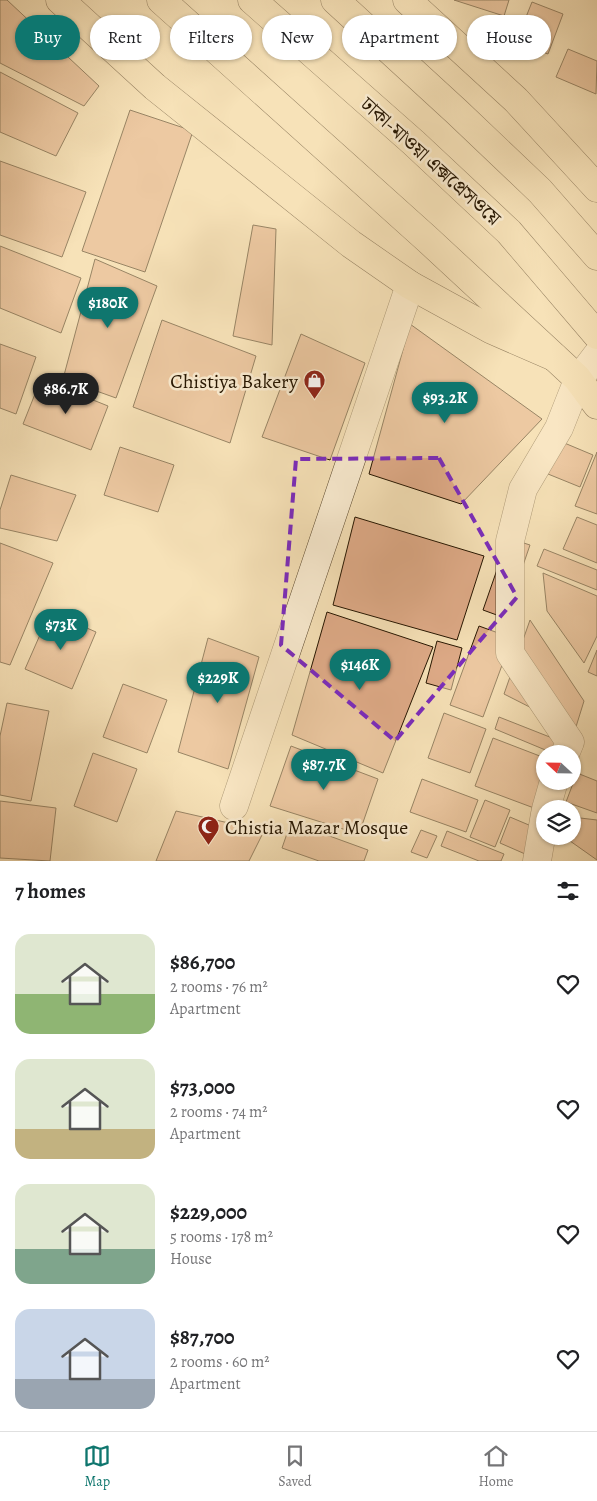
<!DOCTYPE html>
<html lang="en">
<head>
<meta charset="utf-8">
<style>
  body { margin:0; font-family:Alegreya,"Noto Serif Bengali",serif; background:#f2f2f2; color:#202124; height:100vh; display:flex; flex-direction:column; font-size:19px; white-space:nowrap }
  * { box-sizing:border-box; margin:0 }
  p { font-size:16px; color:#757577 }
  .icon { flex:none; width:28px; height:28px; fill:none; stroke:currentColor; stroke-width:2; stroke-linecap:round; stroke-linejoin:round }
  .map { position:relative; height:861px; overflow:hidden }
  .sheet { display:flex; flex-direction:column; background:#fff; flex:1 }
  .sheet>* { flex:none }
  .guide { position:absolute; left:15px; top:15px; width:568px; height:45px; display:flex; gap:10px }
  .needle { width:32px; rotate:292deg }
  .controls { position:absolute; left:536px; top:745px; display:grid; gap:10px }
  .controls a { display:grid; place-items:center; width:45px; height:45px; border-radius:50%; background:#fff; box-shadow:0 1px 4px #0004; font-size:25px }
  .price { position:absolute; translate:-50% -42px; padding:0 11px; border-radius:18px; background:#0f766e; color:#fff; font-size:16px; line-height:32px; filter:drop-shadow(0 1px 2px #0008) }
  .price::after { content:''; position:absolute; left:50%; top:30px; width:15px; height:11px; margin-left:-8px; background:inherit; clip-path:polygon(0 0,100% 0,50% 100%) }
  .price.current { background:#222; color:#fff }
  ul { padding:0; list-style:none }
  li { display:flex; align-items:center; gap:15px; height:125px; padding:0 15px }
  li span { display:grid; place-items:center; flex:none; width:140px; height:100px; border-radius:15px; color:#555 }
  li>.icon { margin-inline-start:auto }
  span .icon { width:60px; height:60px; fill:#fffc; stroke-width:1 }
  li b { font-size:21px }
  h2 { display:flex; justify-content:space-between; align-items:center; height:60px; padding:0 15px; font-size:21px }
  .tag { padding:0 18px; border-radius:22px; background:#fff; box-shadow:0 1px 4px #0004; font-size:18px; line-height:45px }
  .tag.current { background:#0f766e; color:#fff }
  .menu { display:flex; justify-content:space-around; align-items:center; height:70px; border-top:1px solid #e0e0e0; background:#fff; font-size:14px; color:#757577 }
  .menu a { display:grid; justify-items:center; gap:2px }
  .menu .current { color:#0f766e }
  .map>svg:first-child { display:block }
  .building { fill:#dfab88; stroke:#251500 }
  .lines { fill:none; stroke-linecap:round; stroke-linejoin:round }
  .street-casing { stroke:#5a482e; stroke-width:29 }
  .highway-casing { stroke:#251500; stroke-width:29 }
  .street { stroke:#faecd1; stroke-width:28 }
  .highway { stroke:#f7e2b8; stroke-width:28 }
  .marked { fill:none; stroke:#7b2cbf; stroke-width:4; stroke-dasharray:10 6; stroke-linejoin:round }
  .labels { text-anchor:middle; stroke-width:5; stroke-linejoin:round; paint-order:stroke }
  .street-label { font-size:20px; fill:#251500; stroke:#faecd1 }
  .poi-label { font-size:20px; fill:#251500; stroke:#faecd1; text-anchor:end }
</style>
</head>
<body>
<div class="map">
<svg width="597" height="861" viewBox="0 0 597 861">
  <rect width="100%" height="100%" fill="#f7e2b8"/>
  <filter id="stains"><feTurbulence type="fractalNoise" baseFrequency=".004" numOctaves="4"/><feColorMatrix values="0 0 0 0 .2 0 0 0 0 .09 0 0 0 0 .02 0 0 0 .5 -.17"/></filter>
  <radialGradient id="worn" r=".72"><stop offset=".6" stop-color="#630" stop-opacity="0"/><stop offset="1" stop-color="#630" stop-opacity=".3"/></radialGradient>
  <g class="building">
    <path d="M0,0h7l92,86 -15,20 -84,-43z"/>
    <path d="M454,0h55l-5,16z"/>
    <path d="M532,2l31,12 -15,40 -32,-12z"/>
    <path d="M568,49l29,12 -1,33 -40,-17z"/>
    <path d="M0,72l78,41 -22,43 -56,-24z"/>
    <path d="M130,110l63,21 -48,141 -63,-21z"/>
    <path d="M0,161l86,31 -24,65 -62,-22z"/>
    <path d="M253,225l23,4 -4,116 -39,-9z"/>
    <path d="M0,246l81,32 -20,55 -61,-25z"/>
    <path d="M95,259l62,27 -41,112 -53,-19z"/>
    <path d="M162,320l94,36 -26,87 -97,-36z"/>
    <path d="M410,324l132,95 -81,85 -92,-30z"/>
    <path d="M301,334l64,29 -35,97 -68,-23z"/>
    <path d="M0,344l36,13 -20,57 -16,-6z"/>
    <path d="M41,379l67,27 -17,44 -68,-26z"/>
    <path d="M562,442l31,13 -13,32 -32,-13z"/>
    <path d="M120,447l54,18 -16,47 -54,-17z"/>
    <path d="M597,452v62l-22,-8z"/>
    <path d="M11,475l65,20 -19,46 -57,-13v-18z"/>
    <path d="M355,517l129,39 -27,84 -124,-35z"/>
    <path d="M577,517l20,8v38l-34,-14z"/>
    <path d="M508,538l22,7 -25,73 -22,-8z"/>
    <path d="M0,543l53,20 -43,102 -10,-3z"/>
    <path d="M544,549l53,21v20l-60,-24z"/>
    <path d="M543,573l54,23v40l-13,27 -37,-52z"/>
    <path d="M50,612l46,20 -24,57 -47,-20z"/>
    <path d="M327,612l106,35 -50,126 -91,-38z"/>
    <path d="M530,620l54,81 -9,29 -71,-36z"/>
    <path d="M479,626l33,12 -29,79 -33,-12z"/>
    <path d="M208,638l51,19 -31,112 -50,-17z"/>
    <path d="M437,641l25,7 -11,42 -25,-7z"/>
    <path d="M597,650v26l-9,-4z"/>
    <path d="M123,684l44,16 -20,53 -44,-16z"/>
    <path d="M7,703l42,8 -18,90 -31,-6v-59z"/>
    <path d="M444,713l42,16 -16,44 -42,-15z"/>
    <path d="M499,717l71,28 -15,9 -60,-25z"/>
    <path d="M493,738l52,20 -3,53 -67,-25z"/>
    <path d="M291,746l87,33 -19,55 -89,-28z"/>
    <path d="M93,753l44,16 -20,53 -43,-16z"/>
    <path d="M577,773l20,8v32l-31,-11z"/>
    <path d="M422,779l56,21 -12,32 -56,-20z"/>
    <path d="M485,800l25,10 -15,37 -25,-10z"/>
    <path d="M0,801l56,7 -6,53 -50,-3z"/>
    <path d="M176,811l88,20 -15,30h-93z"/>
    <path d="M510,817l33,14 -11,26 -32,-14z"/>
    <path d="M572,817l25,3v40l-34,-24h9z"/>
    <path d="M291,822l77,28 -4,11h-45l-37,-13z"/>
    <path d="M421,830l16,6 -10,22 -16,-6z"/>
    <path d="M447,831l57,23 -3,7h-22l-38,-15z"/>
  </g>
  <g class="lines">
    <defs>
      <g id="street">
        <path d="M565,754l5,-12 -60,-89v-112l13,-52 36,-61 19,-48 19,-25"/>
        <path d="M234,806l176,-521"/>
        <path d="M546,809l8,-28"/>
        <path d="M537,861l8,-47"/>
      </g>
      <g id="highway">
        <path d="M60,0l95,87 196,157 59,41 82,45 62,27"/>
        <path d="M161,0l265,238 151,140 20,27"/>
        <path d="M252,0l162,143 95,89 88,103"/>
        <path d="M335,0l122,112 83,79 57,65"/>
        <path d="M407,0l109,100 81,88"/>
      </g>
    </defs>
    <use href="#street" class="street-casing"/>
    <use href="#highway" class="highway-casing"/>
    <use href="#street" class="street"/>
    <use href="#highway" class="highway"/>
  </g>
  <path d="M0 0H597V861H0ZM439,458l78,139 -122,144 -114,-96 15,-186z" fill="#f7e2b8" fill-opacity=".55" fill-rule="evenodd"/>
  <path class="marked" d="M439,458l78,139 -122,144 -114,-96 15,-186z"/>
  <defs>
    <symbol id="shop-pin" viewBox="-11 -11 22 30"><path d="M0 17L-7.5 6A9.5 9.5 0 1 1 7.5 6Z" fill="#8f2418" stroke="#faecd1"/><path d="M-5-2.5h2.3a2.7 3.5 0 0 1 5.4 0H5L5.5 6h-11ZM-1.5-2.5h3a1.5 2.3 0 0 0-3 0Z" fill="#fff"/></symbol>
    <symbol id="mosque-pin" viewBox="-11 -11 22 30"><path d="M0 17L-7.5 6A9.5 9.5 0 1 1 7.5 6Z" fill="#8f2418" stroke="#faecd1"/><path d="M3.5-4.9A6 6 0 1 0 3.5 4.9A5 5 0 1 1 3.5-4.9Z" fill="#fff"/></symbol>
  </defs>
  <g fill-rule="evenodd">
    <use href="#shop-pin" x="302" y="368" width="25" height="34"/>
    <use href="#mosque-pin" x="196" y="814" width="25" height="34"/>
  </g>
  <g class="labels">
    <g class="street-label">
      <text transform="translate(431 161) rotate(42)" y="7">ঢাকা-মাওয়া এক্সপ্রেসওয়ে</text>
    </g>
    <g class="poi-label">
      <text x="298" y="388">Chistiya Bakery</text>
      <text x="225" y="834" text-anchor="start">Chistia Mazar Mosque</text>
    </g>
  </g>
  <rect width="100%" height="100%" filter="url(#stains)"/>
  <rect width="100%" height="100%" fill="url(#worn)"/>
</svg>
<div class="controls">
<a><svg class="needle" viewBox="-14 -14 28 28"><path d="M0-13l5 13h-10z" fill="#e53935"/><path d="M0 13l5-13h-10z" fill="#757577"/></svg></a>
<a><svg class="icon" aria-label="layers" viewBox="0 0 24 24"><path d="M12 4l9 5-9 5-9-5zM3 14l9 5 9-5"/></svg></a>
</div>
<b class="price" style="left:108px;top:329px">$180K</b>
<b class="price current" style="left:66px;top:415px">$86.7K</b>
<b class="price" style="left:445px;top:424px">$93.2K</b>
<b class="price" style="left:61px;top:651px">$73K</b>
<b class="price" style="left:360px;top:691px">$146K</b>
<b class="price" style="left:218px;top:704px">$229K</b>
<b class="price" style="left:324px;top:791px">$87.7K</b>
<div class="guide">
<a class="tag current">Buy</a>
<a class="tag">Rent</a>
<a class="tag">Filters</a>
<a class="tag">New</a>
<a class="tag">Apartment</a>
<a class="tag">House</a>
</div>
</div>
<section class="sheet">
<h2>7 homes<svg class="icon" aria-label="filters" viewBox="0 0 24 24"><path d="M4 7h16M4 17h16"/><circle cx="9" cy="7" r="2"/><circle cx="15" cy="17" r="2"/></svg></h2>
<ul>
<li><span style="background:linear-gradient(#dfe7d0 60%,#8fb573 0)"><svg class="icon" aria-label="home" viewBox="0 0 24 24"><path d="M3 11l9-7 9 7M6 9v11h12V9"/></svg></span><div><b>$86,700</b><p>2 rooms · 76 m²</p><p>Apartment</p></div><svg class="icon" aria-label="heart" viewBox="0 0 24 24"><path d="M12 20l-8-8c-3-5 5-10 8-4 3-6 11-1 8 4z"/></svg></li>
<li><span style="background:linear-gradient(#dfe7d0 70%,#c2b280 0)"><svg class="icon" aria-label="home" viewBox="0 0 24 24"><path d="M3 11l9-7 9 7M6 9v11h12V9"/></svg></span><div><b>$73,000</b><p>2 rooms · 74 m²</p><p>Apartment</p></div><svg class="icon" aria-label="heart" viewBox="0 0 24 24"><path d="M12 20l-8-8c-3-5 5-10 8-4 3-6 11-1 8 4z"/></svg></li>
<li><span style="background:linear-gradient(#dfe7d0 65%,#7fa58c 0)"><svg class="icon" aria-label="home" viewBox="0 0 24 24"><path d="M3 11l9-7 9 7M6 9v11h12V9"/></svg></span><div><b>$229,000</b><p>5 rooms · 178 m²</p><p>House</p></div><svg class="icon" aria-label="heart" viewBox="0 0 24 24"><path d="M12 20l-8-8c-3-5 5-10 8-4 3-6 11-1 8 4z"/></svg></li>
<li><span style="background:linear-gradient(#c9d6e8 70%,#9aa5b1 0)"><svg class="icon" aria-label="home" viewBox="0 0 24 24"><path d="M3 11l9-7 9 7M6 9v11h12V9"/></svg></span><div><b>$87,700</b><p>2 rooms · 60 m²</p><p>Apartment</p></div><svg class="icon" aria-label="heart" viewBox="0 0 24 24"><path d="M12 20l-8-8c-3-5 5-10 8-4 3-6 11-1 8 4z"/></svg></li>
</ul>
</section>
<nav class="menu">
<a class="current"><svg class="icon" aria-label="map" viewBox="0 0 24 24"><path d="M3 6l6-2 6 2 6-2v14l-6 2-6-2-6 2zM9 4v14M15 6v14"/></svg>Map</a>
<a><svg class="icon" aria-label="saved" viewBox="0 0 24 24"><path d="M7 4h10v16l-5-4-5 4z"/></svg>Saved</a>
<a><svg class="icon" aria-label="home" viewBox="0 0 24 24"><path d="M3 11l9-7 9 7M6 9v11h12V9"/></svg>Home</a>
</nav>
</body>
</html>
